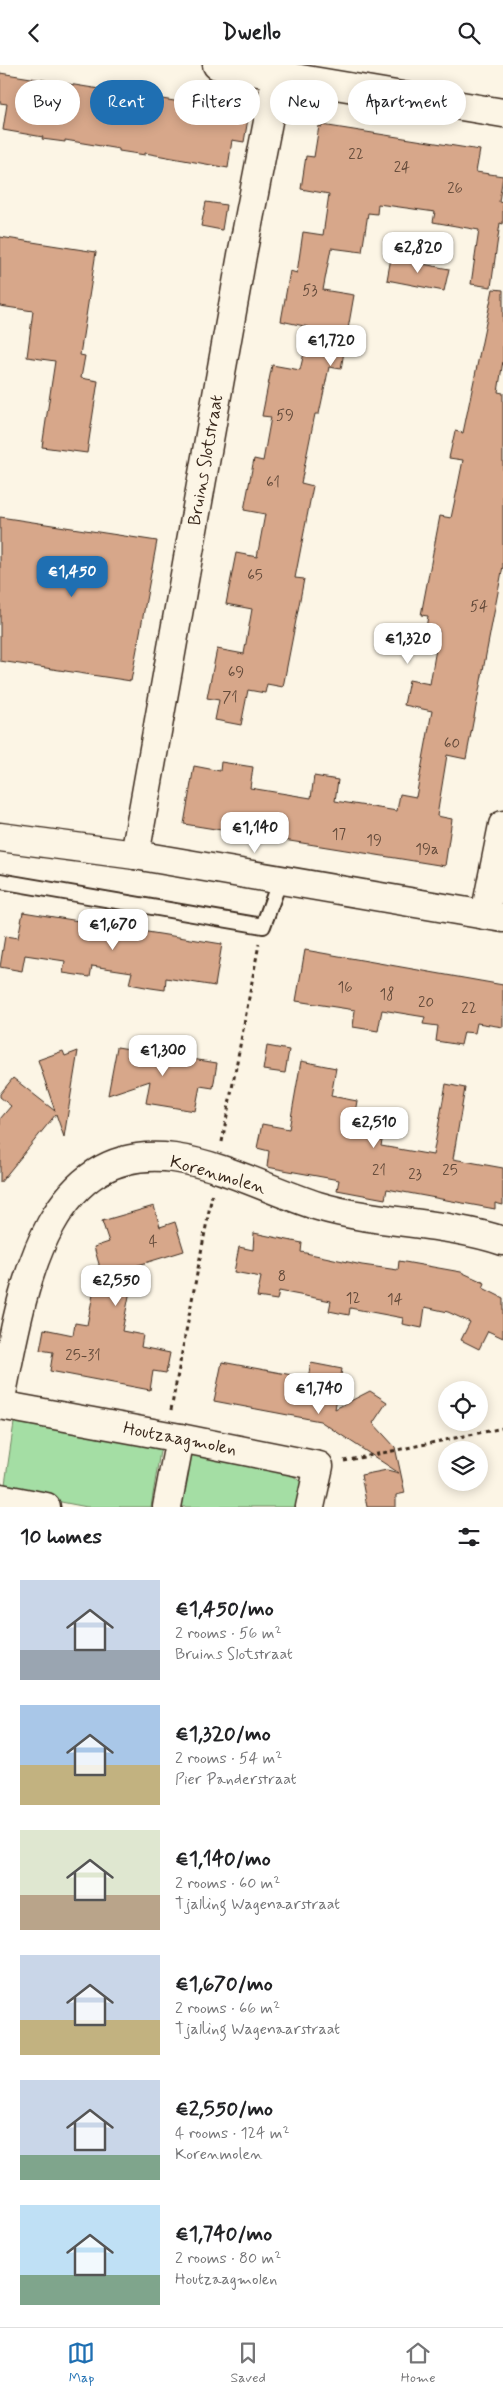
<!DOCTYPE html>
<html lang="en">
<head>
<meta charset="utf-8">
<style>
  body { margin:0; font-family:Mynerve,sans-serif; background:#f2f2f2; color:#202124; height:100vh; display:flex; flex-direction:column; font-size:19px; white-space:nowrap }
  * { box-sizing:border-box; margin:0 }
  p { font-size:16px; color:#757577 }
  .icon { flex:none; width:28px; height:28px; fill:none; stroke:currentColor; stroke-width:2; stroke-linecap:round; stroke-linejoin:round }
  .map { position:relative; height:1442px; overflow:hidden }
  .panel { display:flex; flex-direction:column; background:#fff; flex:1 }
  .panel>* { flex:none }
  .guide { position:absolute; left:15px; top:15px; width:474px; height:45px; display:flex; gap:10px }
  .buttons { position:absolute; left:438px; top:1316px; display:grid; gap:10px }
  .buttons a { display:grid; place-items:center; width:50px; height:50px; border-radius:50%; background:#fff; box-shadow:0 2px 12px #0003; font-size:25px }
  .price { position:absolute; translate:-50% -42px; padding:0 11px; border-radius:10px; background:#fff; color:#222; font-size:16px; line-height:32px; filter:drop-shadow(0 1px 2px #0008) }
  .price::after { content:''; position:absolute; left:50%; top:30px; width:15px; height:11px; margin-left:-8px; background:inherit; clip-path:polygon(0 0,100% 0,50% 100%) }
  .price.selected { background:#1f6fb2; color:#fff }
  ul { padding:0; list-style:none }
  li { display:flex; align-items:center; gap:15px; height:125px; padding:0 20px }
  li span { display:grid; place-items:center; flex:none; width:140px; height:100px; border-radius:0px; color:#555 }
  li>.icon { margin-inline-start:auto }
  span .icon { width:60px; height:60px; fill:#fffc; stroke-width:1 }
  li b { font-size:21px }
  h2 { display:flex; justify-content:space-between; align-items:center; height:60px; padding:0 20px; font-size:21px }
  .tag { padding:0 18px; border-radius:22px; background:#fff; box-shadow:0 2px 12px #0003; font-size:18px; line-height:45px }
  .tag.selected { background:#1f6fb2; color:#fff }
  header { display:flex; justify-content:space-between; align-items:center; height:65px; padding:0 20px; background:#fff; font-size:22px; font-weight:700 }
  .dock { display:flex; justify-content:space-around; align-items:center; height:70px; border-top:1px solid #e0e0e0; background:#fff; font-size:14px; color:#757577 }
  .dock a { display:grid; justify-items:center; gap:2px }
  .dock .selected { color:#1f6fb2 }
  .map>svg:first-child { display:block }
  .green { fill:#a4dea4; stroke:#708461 }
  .building { fill:#d7a78a; stroke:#3b2a1e }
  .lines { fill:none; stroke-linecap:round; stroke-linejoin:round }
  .service-casing { stroke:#3b2a1e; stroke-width:18 }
  .minor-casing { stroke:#3b2a1e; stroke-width:31 }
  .path { stroke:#3b2a1e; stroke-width:3; stroke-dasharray:4 4; stroke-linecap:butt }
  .service { stroke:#fcf5e5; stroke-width:14 }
  .minor { stroke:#fcf5e5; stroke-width:28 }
  .labels { text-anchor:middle; stroke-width:4; stroke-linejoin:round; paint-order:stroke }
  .number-label { font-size:15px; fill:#624939 }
  .street-label { font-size:18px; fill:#3b2a1e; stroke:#fcf5e5 }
</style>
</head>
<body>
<header><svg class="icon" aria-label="back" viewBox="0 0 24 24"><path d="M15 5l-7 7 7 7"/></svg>Dwello<svg class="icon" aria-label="search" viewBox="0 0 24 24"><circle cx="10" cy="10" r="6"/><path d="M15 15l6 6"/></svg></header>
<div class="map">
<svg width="503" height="1442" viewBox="0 0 503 1442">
  <rect width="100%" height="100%" fill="#fcf5e5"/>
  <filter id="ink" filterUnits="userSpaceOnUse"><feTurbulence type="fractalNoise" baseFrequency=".02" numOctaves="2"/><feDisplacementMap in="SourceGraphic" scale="10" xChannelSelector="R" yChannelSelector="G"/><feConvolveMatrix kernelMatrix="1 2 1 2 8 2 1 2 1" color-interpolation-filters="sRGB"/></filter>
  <g filter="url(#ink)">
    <g class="green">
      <path d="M15,1351l146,29 -10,62h-64l-83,-16z"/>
      <path d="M188,1388l99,18 15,12 -4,24h-120z"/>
    </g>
    <g class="building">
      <path d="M0,8l249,40 -5,29 -12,-2 -4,28 -83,-15v2l-26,-4v-2l-54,-9v2l-23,-3 1,-2 -40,-7 4,-26 -7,-1z"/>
      <path d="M322,60l158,25 -4,22 27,4 -4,26 4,1v21l-3,-1 -9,64 -20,-3 8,-54 -46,-8 2,-10 -57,-8 -1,10 -9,-1 -6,39 -31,-4 -8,42 31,5 -13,74 -12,-2 -10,47h-4l-14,69 12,3 -18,92 9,1 -21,108 -16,-3 -2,9 -17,-3 -7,35 -26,-5 4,-20 -12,-2 10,-49 27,5 8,-45 -26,-5 10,-51 21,4 4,-21 4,-22 -21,-4 10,-51 9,2 8,-44 -9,-1 10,-51 28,5 5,-21 4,-22 -28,-6 9,-50 7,2 6,-41 20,3 6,-41 -28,-5 5,-33 8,1 5,-31 3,1z"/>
      <path d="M206,137l20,3 -4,25 -21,-4z"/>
      <path d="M0,172l96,15 -16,103 5,1 -4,22 17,3 -11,72 -45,-6 13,-86 -28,-4 6,-46 -33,-5z"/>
      <path d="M391,193l58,11 -5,22 -57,-11z"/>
      <path d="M493,224l10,1v71l-5,31 5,1v173l-37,193 -19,-4 -10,61 15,3 -7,47 -261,-42 10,-58 26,5 1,-9 32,5 -3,21 61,10 3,-22 24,4 -3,21 62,10 3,-17 16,3 16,-86 -28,-6 5,-25 21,4 9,-53 -13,-3 2,-12 -7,-1 19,-99 11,2 6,-28 6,-30 -14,-2 6,-27 8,2z"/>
      <path d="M0,452l157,24 -26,140 -131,-20z"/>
      <path d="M23,847l199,32 -7,42 -49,-8 -1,12 -14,-2 -22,-4 3,-12 -40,-6 -2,11 -27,-4 2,-12 -40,-6 -3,16 -22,-4 5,-31 13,2z"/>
      <path d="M305,885l198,35v42l-26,-4 -2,10 -11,-1 -3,13 -25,-4 2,-15 -15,-2 2,-7 -43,-7 -4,21 -25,-4 2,-17 -59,-9z"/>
      <path d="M267,981l22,4 -4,23 -22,-3z"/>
      <path d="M117,982l100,16 -4,25 -13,-2 -5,25 -49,-8 4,-22 -42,14z"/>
      <path d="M63,986l2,5 13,-5 -14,86 -8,-23 -56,69v-64l11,-13 -11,-9v-3l13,-16 42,33 -17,-51z"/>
      <path d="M301,996l35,7 -5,28 26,5 -5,29 31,6 -2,10 52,9 13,-71 19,4 -12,71 50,9v37l-8,-2v6l-108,-20 -2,10 -48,-9 2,-10 -72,-13 2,-16 -12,-3 5,-24 27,5z"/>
      <path d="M154,1141l6,21 15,-5 9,29 -49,15 -13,65 21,4 -2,12 29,6 -4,20 -13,-2 -3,19 -100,-19 3,-19 -13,-2 4,-21 29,6 2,-12 12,2 12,-61 -5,-17 15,-5 -7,-21z"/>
      <path d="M254,1168l48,10 -1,9 61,13 36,5 1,-9 62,11 24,11 -2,5 20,10v40l-15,-7 -9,18 -18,-9 9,-18 -22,-10 -23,-5 -3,21 -20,-4 1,-6 -53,-10 -1,7 -20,-4 2,-10 -52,-10 -2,9 -20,-3 4,-20 -27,-5 5,-25 14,3z"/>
      <path d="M222,1297l86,16 3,-15 31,6 -7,40 35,-18 17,11 -14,21 22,24 10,46 -9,2v12h-29l-6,-32 26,-5 12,3 -79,-52 -106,-20z"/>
    </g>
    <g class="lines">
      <defs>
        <path id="service" d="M0,816l263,45 17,-46"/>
        <g id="minor">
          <path d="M217,0l286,48"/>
          <path d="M0,772l135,18 368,63"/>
          <path d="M135,790l107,-600 37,-190"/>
          <path d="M485,850l18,-90"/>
          <path d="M0,1338c20,-95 39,-263 174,-245 49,7 97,33 144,48 60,18 125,15 185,35"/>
          <path d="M0,1340l180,33 139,28 -9,41"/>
          <path d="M0,1433l46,9"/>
          <path d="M167,1442l13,-69"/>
        </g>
      </defs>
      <use href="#service" class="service-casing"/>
      <use href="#minor" class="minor-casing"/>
      <g class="path">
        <path d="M222,1077l37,-198"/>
        <path d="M171,1345l41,-215"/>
        <path d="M344,1396l159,-33"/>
      </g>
      <use href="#service" class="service"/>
      <use href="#minor" class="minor"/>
    </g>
  </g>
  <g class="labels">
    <g class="number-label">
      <text x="356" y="94">22</text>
      <text x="402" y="107">24</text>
      <text x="455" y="128">26</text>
      <text x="310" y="230">53</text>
      <text x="285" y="355">59</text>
      <text x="273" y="422">61</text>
      <text x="255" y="515">65</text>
      <text x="479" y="546">54</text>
      <text x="236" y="612">69</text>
      <text x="230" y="637">71</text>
      <text x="452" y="683">60</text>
      <text x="339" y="774">17</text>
      <text x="374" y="780">19</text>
      <text x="427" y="789">19a</text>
      <text x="345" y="927">16</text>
      <text x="387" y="934">18</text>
      <text x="426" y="942">20</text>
      <text x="469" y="948">22</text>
      <text x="379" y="1110">21</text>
      <text x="450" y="1110">25</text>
      <text x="415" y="1114">23</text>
      <text x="153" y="1181">4</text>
      <text x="282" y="1216">8</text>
      <text x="353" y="1238">12</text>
      <text x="395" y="1239">14</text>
      <text x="83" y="1295">25-31</text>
    </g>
    <g class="street-label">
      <text transform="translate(205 395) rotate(-80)" y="6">Bruins Slotstraat</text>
      <text transform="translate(218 1109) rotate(16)" y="6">Korenmolen</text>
      <text transform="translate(180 1373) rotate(11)" y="6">Houtzaagmolen</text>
    </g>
  </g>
</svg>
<div class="buttons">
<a><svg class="icon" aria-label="locate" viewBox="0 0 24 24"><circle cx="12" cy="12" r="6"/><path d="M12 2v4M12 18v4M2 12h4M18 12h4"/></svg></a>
<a><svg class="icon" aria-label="layers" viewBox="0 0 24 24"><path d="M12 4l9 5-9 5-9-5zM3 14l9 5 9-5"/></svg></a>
</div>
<b class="price" style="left:418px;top:209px">€2,820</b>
<b class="price" style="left:331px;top:302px">€1,720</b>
<b class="price selected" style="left:72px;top:533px">€1,450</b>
<b class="price" style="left:408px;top:600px">€1,320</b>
<b class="price" style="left:255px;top:789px">€1,140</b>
<b class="price" style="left:113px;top:886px">€1,670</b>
<b class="price" style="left:163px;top:1012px">€1,300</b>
<b class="price" style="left:374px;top:1084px">€2,510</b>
<b class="price" style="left:116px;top:1242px">€2,550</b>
<b class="price" style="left:319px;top:1350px">€1,740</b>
<div class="guide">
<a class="tag">Buy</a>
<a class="tag selected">Rent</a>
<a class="tag">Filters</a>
<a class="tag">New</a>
<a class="tag">Apartment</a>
</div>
</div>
<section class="panel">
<h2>10 homes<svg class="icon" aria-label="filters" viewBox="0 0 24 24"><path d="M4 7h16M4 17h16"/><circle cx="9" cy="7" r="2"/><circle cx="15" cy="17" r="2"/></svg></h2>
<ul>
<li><span style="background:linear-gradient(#c9d6e8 70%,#9aa5b1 0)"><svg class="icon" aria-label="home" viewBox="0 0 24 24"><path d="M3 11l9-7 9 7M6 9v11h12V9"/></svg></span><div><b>€1,450/mo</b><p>2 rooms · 56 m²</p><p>Bruins Slotstraat</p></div></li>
<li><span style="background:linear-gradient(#a9c7e8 60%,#c2b280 0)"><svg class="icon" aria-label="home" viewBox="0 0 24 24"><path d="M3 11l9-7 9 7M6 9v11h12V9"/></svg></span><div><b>€1,320/mo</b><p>2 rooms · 54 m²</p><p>Pier Panderstraat</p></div></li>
<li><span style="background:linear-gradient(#dfe7d0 65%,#b9a48a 0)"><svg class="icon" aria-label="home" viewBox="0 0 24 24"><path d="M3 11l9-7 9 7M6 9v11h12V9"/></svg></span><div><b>€1,140/mo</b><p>2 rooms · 60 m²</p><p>Tjalling Wagenaarstraat</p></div></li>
<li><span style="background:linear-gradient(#c9d6e8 65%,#c2b280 0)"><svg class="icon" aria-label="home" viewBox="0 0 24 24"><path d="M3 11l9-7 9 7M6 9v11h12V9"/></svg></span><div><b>€1,670/mo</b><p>2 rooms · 66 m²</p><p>Tjalling Wagenaarstraat</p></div></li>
<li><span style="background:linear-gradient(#c9d6e8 75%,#7fa58c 0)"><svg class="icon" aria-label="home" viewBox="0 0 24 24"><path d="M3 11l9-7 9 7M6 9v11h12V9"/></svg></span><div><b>€2,550/mo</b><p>4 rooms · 124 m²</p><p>Korenmolen</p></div></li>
<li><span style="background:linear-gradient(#bfe0f5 70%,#7fa58c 0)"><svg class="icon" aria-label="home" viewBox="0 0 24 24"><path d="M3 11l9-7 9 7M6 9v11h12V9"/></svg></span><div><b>€1,740/mo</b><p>2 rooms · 80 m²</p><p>Houtzaagmolen</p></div></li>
</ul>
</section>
<nav class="dock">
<a class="selected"><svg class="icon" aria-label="map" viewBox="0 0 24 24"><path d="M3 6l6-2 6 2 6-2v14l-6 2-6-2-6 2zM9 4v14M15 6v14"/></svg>Map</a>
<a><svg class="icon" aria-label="saved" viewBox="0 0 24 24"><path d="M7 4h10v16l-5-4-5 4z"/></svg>Saved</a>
<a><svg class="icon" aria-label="home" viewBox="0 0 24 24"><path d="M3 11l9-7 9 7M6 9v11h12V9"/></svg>Home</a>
</nav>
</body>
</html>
